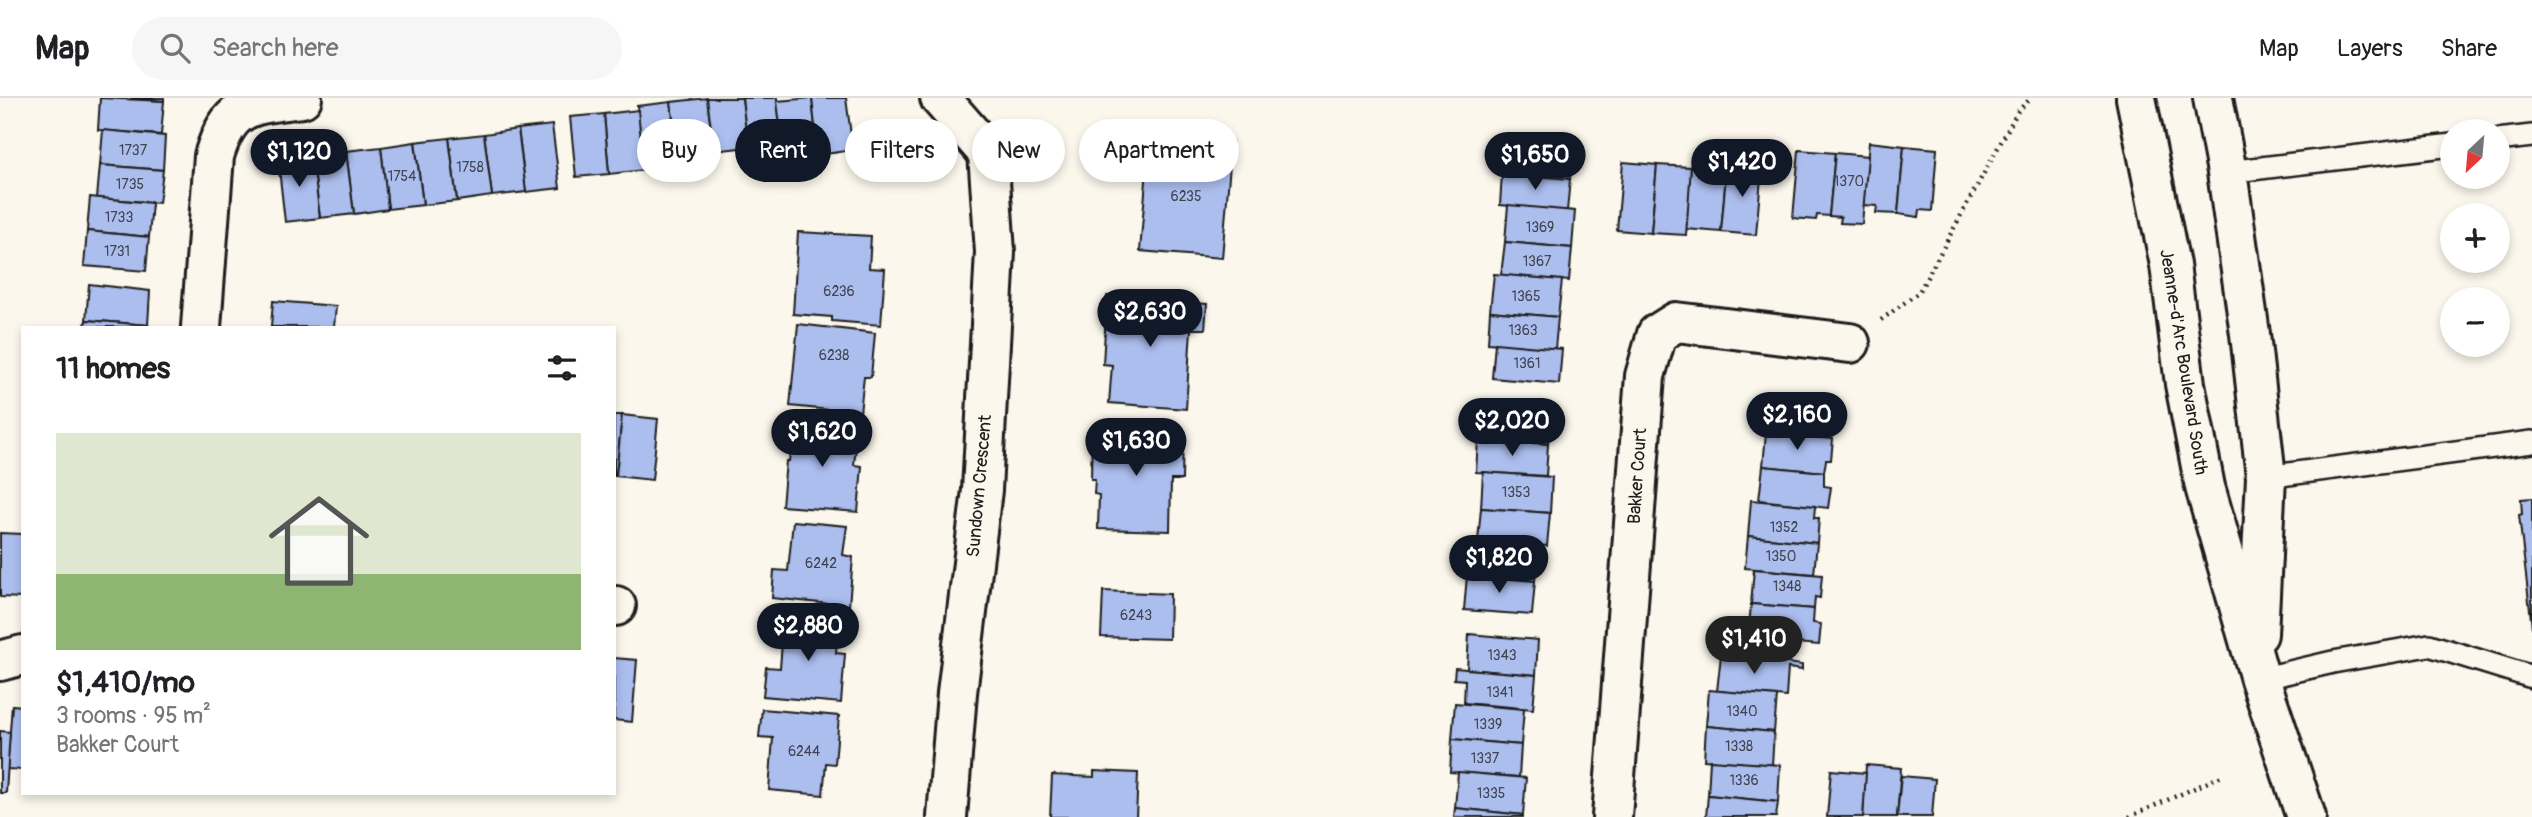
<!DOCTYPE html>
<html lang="en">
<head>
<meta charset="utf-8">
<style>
  body { margin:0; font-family:Pangolin,sans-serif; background:#f6f6f6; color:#202124; height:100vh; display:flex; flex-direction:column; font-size:26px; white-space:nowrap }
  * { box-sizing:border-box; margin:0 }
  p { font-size:23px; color:#757577 }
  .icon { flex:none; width:38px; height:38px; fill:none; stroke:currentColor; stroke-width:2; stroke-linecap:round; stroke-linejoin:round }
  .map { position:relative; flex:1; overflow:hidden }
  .sheet { position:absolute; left:21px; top:228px; width:595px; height:469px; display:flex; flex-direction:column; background:#fff; border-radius:0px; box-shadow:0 4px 10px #0003 }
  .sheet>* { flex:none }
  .hud { position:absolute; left:637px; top:21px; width:665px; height:63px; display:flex; gap:14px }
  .needle { width:46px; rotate:206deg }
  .controls { position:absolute; left:2440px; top:21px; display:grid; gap:14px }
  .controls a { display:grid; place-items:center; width:70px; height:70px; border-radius:50%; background:#fff; box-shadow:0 4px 10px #0003; font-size:35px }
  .price { position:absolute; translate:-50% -60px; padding:0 16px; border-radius:24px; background:#111827; color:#fff; font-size:23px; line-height:46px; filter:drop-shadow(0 2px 4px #0008) }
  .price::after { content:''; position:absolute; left:50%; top:42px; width:21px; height:16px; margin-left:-10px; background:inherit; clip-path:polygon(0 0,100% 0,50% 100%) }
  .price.selected { background:#222; color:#fff }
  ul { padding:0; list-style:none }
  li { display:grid; align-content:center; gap:14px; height:371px; padding:0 35px }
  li+li { border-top:2px solid #e0e0e0 }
  li span { display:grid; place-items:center; height:217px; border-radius:0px; color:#555 }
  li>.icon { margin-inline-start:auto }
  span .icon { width:126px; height:126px; fill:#fffc; stroke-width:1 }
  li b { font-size:30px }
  h2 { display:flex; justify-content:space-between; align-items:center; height:84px; padding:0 35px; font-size:30px }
  .pill { padding:0 24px; border-radius:32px; background:#fff; box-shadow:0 4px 10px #0003; font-size:24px; line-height:63px }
  .pill.selected { background:#111827; color:#fff }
  header { display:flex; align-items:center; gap:42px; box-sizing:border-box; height:98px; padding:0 35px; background:#fff; border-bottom:2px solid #e0e0e0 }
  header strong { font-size:33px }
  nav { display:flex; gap:38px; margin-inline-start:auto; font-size:24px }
  .search { width:490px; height:63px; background:#f6f6f6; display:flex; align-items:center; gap:18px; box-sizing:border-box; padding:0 24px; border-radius:38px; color:#757577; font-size:26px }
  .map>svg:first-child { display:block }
  .building { fill:#acbeee; stroke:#1c1c1c; stroke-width:2 }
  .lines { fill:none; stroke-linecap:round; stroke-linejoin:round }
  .service-casing { stroke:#1c1c1c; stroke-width:26 }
  .minor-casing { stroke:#1c1c1c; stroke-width:44 }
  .secondary-casing { stroke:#1c1c1c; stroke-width:44 }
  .path { stroke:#1c1c1c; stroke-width:4.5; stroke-dasharray:2 5; stroke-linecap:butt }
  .service { stroke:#fbf7ec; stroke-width:21 }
  .minor { stroke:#fbf7ec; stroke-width:38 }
  .secondary { stroke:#fbf7ec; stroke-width:38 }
  .labels { text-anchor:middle; stroke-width:5; stroke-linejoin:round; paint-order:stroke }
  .number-label { font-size:14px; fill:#404450 }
  .street-label { font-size:18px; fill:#1c1c1c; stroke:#fbf7ec }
</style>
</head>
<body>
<header>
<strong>Map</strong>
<div class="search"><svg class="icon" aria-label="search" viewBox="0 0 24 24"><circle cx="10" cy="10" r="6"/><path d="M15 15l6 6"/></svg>Search here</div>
<nav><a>Map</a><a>Layers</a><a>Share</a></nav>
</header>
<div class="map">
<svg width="2532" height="719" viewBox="0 0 2532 719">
  <rect width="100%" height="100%" fill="#fbf7ec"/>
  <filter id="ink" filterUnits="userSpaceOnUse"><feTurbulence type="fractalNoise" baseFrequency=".0143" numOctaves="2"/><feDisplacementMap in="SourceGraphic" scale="14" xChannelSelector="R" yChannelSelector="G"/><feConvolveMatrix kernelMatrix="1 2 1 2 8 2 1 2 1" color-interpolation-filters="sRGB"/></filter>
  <g filter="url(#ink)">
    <g class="building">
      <path d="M100,0l64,3 -3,34 -63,-5z"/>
      <path d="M130,0h34v3z"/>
      <path d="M707,0l8,63 -37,5 -7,-64z"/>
      <path d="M707,0h35l6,49 -34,4z"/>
      <path d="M742,0h35l5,45 -34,4z"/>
      <path d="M812,0l6,57 -34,4 -7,-58z"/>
      <path d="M812,0h34l7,52 -35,5z"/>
      <path d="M671,4l7,64 -34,4 -7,-64z"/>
      <path d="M638,12l6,60 -35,4 -5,-60z"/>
      <path d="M604,16l5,60 -33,3 -6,-60z"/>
      <path d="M552,27l8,63 -34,4 -8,-63z"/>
      <path d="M518,31l8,63 -34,4 -8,-62z"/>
      <path d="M103,32l62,6 -2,34 -63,-5z"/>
      <path d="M484,36l8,62 -35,5 -8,-63z"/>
      <path d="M1150,36l82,7 -10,117 -82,-7z"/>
      <path d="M1505,39l68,6 -3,36 -68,-6z"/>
      <path d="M449,40l8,63 -34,4 -8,-63z"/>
      <path d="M415,44l8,63 -35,4 -7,-62z"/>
      <path d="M1869,44l35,4 -6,68 -22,-1 1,-7 -14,-1z"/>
      <path d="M1904,48l33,3 -5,62 -12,-1 -1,7 -21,-3z"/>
      <path d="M381,49l7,62 -34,5 -8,-63z"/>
      <path d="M1799,52l36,3 -6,63 -12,-1 -1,5 -23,-2z"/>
      <path d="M346,53l8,63 -34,4 -8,-63z"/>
      <path d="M1835,55l33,3 -6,68 -22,-1 1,-6 -12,-1z"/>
      <path d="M312,57l8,63 -35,4 -7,-62z"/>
      <path d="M1691,62l36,3 -6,69 -35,-3z"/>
      <path d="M1623,64l34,3 -6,68 -34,-3z"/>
      <path d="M1727,65l35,3 -6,69 -35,-3z"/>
      <path d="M100,67l63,5 -4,33 -62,-5z"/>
      <path d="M1657,67l34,2 -5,68 -35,-2z"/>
      <path d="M1502,75l68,6 -3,32 -67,-6z"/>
      <path d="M90,99l62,6 -3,34 -62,-6z"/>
      <path d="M1508,107l67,6 -3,37 -67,-6z"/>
      <path d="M87,133l62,6 -3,34 -62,-5z"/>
      <path d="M798,134l73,4 -2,32 16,1 -4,56 -49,-4v-4l-39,-3z"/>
      <path d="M1505,144l67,6 -3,33 -68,-6z"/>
      <path d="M1494,176l68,6 -4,37 -68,-6z"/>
      <path d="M89,186l61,7 -2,34 -62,-5z"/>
      <path d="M1119,197l74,5v3l14,1 -2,25h-14l-5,80 -77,-6 3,-38 -9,-1 4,-68 11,1z"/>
      <path d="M273,203l63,5 -2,21h-63z"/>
      <path d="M1490,213l68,6 -3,32 -67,-6z"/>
      <path d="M86,222l62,5 -1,2h-62z"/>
      <path d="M798,226l77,9 -4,44h-7l-4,36 -70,-7z"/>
      <path d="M1495,245l67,6 -3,35 -67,-6z"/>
      <path d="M1761,299l68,7 -2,22h-5l-1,12 -63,-6z"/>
      <path d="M1481,304l70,5 -3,37 -70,-5z"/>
      <path d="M614,317h8l-6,61h-2z"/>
      <path d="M622,317l36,4 -6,61 -36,-4z"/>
      <path d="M789,326l27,2v3h7v-3l35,3 -4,36 8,1 -4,46 -76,-6 4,-45h3l1,-8h-3l1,-11h3l1,-6 -4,-1z"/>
      <path d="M1092,332l91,2 -1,48h-11l-1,51 -72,-2 1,-34 -5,-1 1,-15h-4z"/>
      <path d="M1766,335l67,6 -2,21h-5l-2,12 -61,-6z"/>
      <path d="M1478,341l70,5 -2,32 -70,-4z"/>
      <path d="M1763,368l61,6v14l7,1 -3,21 -69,-8z"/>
      <path d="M1483,374l69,5 -2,36 -69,-5z"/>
      <path d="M2532,400v130l-13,-113 3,-1 -1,-15z"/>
      <path d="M1751,402l64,6 -1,12h5l-2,25 -69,-7z"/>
      <path d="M1481,410l69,5 -3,33 -69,-5z"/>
      <path d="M793,423l54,5 -4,29 10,2 -4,49 -77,-8 2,-28 14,1z"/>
      <path d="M0,435l23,1v64l-23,-1z"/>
      <path d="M1748,438l69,7 -3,31 -69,-6z"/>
      <path d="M1469,442l69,6 -3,35 -68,-6z"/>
      <path d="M1754,471l68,6 -2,23 -5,-1 -1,12 -63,-5z"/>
      <path d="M1467,477l68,6 -3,34 -68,-5z"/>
      <path d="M1103,493l67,3 -1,45 -68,-2z"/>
      <path d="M1751,506l63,5 -1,14 8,1 -2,21 -48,-4 -1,3 -22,-4z"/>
      <path d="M784,519l54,5 -2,31 9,1 -4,49 -78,-7 3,-29 14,1z"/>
      <path d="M1469,536l69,6 -2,35 -69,-6z"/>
      <path d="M1721,557l67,6v2l14,2v5l-14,-2 -2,29 -69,-6z"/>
      <path d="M614,560l23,2 -5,62 -18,-2z"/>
      <path d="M1455,570l81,7 -3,34 -69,-6 1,-23 -11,-1z"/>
      <path d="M1709,592l68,6 -3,36 -68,-6z"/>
      <path d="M1455,605l69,6 -3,36 -69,-6z"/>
      <path d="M12,607l11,1v64l-16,-1z"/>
      <path d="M762,611l77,7 -4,48 -9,-1 -3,32 -54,-5 4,-52 -14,-1z"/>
      <path d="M1706,628l68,6 -2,33 -68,-5z"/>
      <path d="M0,633l10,1 -4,61h-6z"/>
      <path d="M1452,641l69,6 -2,32 -69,-5z"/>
      <path d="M1710,662l70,5 -2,37 -70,-7z"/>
      <path d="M1866,667l35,3 -4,49h-34z"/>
      <path d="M1831,672l35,3 -3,44h-36z"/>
      <path d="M1094,673l44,2 -2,44h-86l2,-42 42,2z"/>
      <path d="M1458,674l68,6 -3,37 -68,-7z"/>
      <path d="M1901,678l34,3 -3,38h-35z"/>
      <path d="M1708,697l70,7 -2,15h-70z"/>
      <path d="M1455,710l68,7v2h-69z"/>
    </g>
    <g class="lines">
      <defs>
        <g id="service">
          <path d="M2497,42l35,-4"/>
          <path d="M2227,74l225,-27"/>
          <path d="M2266,379l266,-35"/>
          <path d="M2260,581l73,-17 96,-17 103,32"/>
        </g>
        <g id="minor">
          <path d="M940,0l48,55 7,99 -13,238 -25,203 -10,124"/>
          <path d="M201,229l13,-171c16,-54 38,-51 88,-58"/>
          <path d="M614,508h2"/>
          <path d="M0,563l23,-6"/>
          <path d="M1612,719l33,-441 12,-42 19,-12 174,21"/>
        </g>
        <g id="secondary">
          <path d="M2136,0l34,167 15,119 20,103 55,192 46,138"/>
          <path d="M2213,0l14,74 23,162 16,143 -8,157"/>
        </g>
      </defs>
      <use href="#service" class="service-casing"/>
      <use href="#minor" class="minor-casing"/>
      <use href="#secondary" class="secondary-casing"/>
      <g class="path">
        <path d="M1881,222l38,-28 99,-181 13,-13"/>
        <path d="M2129,719l95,-42"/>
      </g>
      <use href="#service" class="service"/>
      <use href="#minor" class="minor"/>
      <use href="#secondary" class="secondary"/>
    </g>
  </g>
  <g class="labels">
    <g class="number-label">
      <text x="133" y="57">1737</text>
      <text x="470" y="74">1758</text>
      <text x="402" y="83">1754</text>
      <text x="1849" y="88">1370</text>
      <text x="130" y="91">1735</text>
      <text x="1186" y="103">6235</text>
      <text x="119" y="124">1733</text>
      <text x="1540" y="134">1369</text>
      <text x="117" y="158">1731</text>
      <text x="1537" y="168">1367</text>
      <text x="839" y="198">6236</text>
      <text x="1526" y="203">1365</text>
      <text x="1523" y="237">1363</text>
      <text x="834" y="262">6238</text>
      <text x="1527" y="270">1361</text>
      <text x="1516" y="399">1353</text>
      <text x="1784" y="434">1352</text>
      <text x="1781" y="463">1350</text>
      <text x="821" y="470">6242</text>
      <text x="1787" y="493">1348</text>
      <text x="1136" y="522">6243</text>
      <text x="1502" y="562">1343</text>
      <text x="1500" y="599">1341</text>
      <text x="1742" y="618">1340</text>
      <text x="1488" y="631">1339</text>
      <text x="1739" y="653">1338</text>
      <text x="804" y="658">6244</text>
      <text x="1485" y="665">1337</text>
      <text x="1744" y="687">1336</text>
      <text x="1491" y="700">1335</text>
    </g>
    <g class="street-label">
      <text transform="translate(2184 264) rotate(81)" y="6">Jeanne-d'Arc Boulevard South</text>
      <text transform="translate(1637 378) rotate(-86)" y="6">Bakker Court</text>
      <text transform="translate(979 388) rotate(-85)" y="6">Sundown Crescent</text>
    </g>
  </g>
</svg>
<div class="controls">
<a><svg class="needle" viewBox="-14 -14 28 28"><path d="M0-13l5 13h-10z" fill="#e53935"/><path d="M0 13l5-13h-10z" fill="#757577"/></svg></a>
<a>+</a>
<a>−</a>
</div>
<b class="price" style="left:299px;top:91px">$1,120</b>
<b class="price" style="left:1535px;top:94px">$1,650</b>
<b class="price" style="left:1742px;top:101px">$1,420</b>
<b class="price" style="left:1150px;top:251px">$2,630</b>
<b class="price" style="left:1797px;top:354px">$2,160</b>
<b class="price" style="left:1512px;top:360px">$2,020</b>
<b class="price" style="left:822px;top:371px">$1,620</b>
<b class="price" style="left:1136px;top:380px">$1,630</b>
<b class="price" style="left:1499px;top:497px">$1,820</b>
<b class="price" style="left:808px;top:565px">$2,880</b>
<b class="price selected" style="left:1754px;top:578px">$1,410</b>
<div class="hud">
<a class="pill">Buy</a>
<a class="pill selected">Rent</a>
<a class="pill">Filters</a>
<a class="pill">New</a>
<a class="pill">Apartment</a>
</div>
<section class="sheet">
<h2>11 homes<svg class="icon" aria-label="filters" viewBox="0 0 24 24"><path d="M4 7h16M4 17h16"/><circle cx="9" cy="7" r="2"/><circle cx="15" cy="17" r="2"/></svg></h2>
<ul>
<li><span style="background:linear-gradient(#dfe7d0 65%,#8fb573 0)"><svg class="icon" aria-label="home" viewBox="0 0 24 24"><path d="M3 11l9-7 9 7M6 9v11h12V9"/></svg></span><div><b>$1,410/mo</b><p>3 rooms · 95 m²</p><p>Bakker Court</p></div></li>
</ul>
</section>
</div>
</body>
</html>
